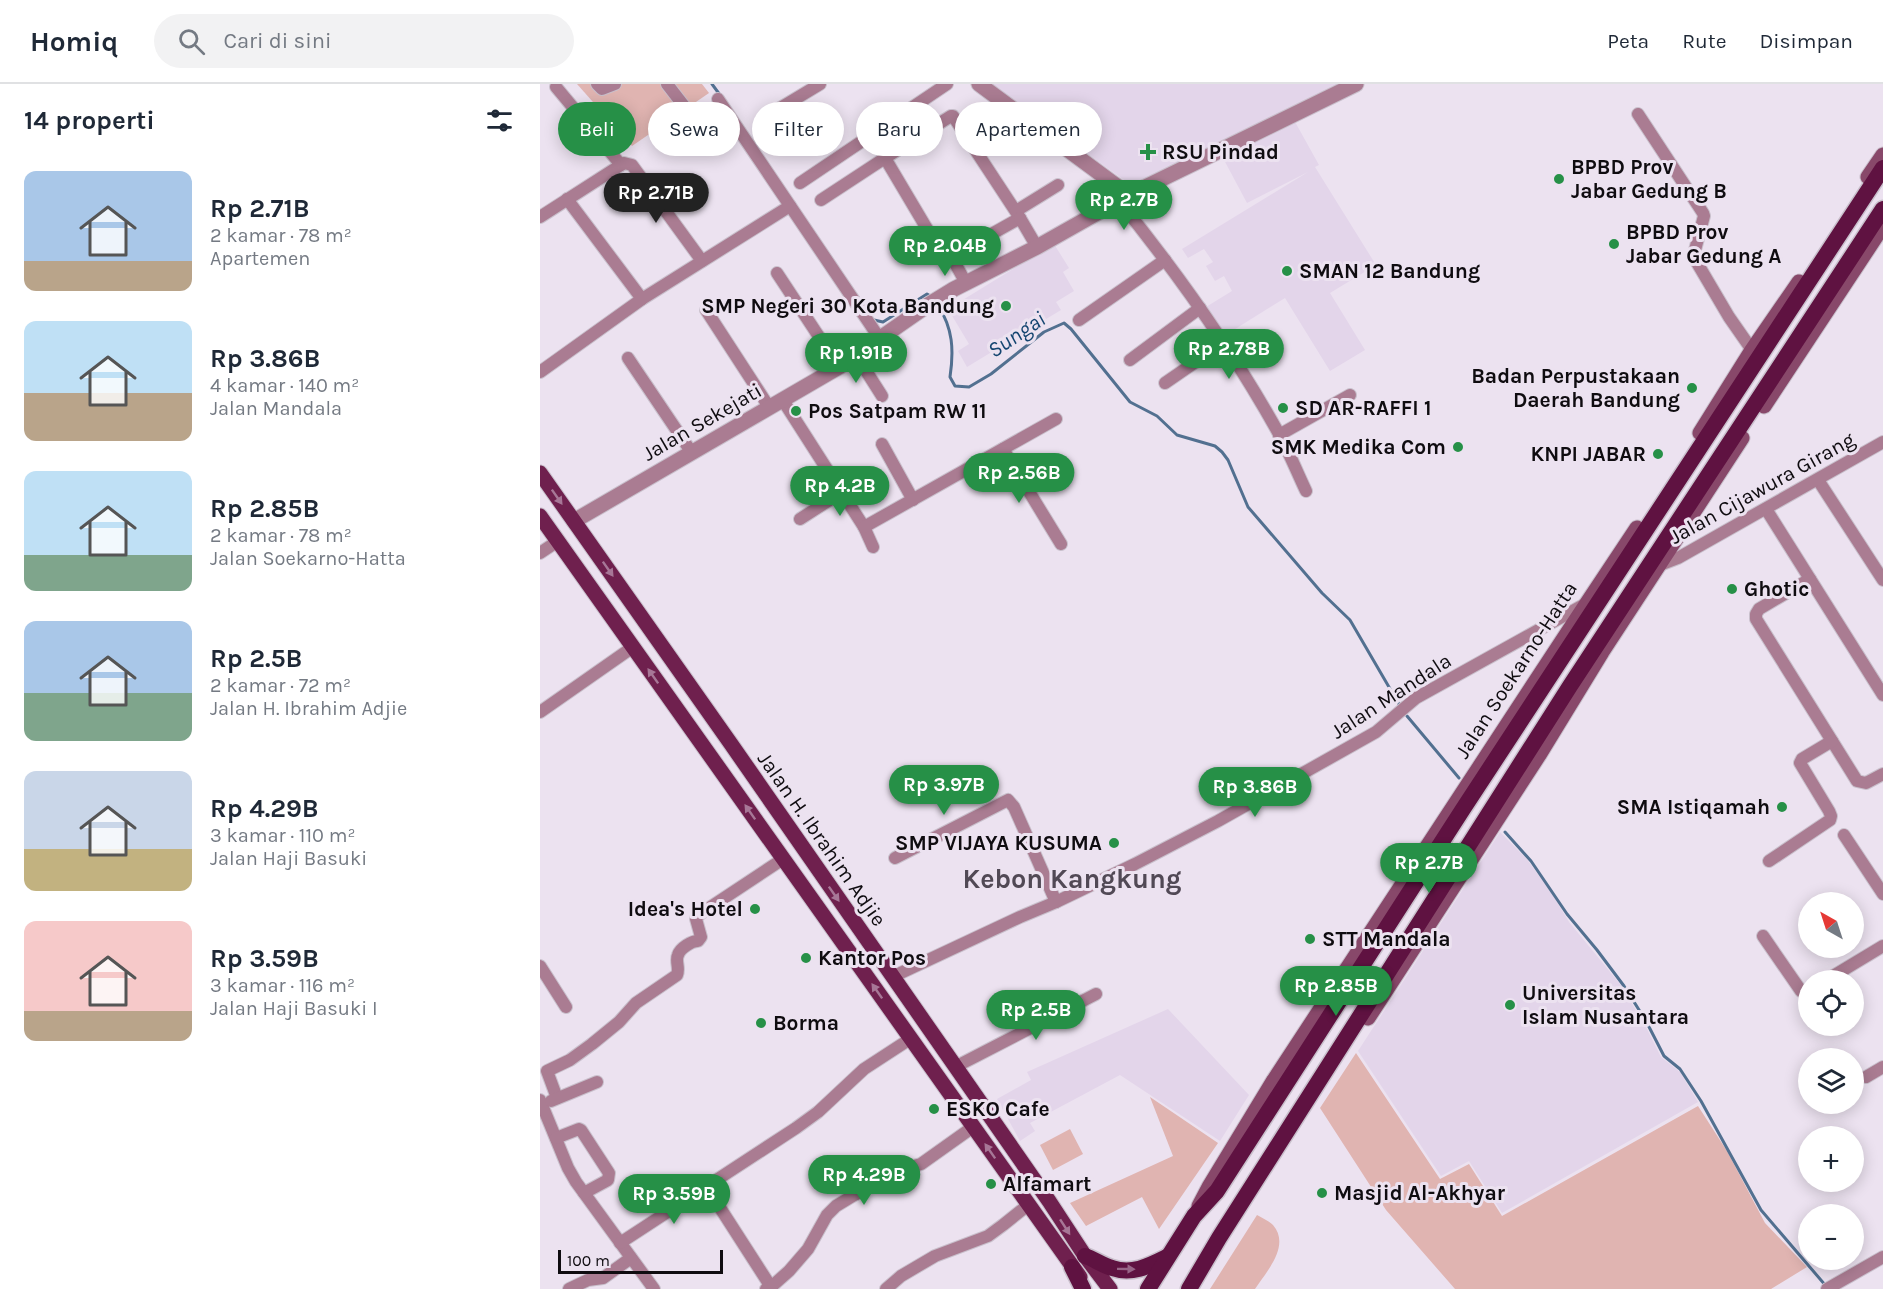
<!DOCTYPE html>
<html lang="id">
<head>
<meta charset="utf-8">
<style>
  body { margin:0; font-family:Karla,sans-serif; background:#f2f2f3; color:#1f2937; height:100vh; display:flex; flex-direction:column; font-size:22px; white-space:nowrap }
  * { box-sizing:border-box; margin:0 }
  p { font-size:20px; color:#747a83 }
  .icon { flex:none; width:33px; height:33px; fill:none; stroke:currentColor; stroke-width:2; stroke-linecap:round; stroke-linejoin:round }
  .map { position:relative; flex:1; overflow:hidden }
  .panel { display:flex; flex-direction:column; background:#fff; width:540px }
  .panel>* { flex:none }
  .guide { position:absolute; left:18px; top:18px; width:570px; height:54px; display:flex; gap:12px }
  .needle { width:39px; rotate:321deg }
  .tools { position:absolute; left:1258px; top:808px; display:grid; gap:12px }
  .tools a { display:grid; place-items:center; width:66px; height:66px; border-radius:50%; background:#fff; box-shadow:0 3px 15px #0003; font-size:30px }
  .scale { position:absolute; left:18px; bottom:15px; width:165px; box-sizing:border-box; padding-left:6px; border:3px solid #0f0c10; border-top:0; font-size:16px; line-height:21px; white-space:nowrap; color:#0f0c10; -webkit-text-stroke:4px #ece2f0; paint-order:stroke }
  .price { position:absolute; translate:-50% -51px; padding:0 14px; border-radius:21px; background:#269047; color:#fff; font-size:20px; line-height:39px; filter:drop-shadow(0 2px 3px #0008) }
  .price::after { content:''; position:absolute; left:50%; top:36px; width:18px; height:14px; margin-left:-9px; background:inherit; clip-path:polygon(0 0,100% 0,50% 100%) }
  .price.active { background:#222; color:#fff }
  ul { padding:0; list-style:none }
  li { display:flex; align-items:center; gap:18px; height:150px; padding:0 24px }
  li span { display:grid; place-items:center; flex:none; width:168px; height:120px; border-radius:12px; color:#555 }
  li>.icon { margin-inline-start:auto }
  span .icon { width:72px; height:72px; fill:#fffc; stroke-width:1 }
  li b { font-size:26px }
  h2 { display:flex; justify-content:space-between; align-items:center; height:72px; padding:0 24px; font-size:26px }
  .chip { padding:0 21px; border-radius:27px; background:#fff; box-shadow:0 3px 15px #0003; font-size:21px; line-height:54px }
  .chip.active { background:#269047; color:#fff }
  header { display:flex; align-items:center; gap:36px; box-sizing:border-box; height:84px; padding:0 30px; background:#fff; border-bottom:2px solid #e0e1e3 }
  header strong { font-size:28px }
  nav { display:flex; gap:33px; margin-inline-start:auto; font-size:21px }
  .search { width:420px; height:54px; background:#f2f2f3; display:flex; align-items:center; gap:15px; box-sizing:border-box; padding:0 21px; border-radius:33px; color:#747a83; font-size:22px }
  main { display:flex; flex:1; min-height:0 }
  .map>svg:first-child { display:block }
  .built { fill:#e3d5ea }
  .green { fill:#e0b4b1 }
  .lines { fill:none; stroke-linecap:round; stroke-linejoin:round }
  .stream { stroke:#527090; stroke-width:3 }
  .minor-casing { stroke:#c9c0cc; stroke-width:14 }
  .tertiary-casing { stroke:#c9c0cc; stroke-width:17 }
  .secondary-casing { stroke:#c9c0cc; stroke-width:17 }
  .primary-casing { stroke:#c9c0cc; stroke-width:17 }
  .trunk-casing { stroke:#c9c0cc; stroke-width:19 }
  .minor { stroke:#aa7c92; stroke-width:12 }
  .tertiary { stroke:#aa7c92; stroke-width:15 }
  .secondary { stroke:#88486a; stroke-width:15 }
  .primary { stroke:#6f204e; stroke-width:15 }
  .trunk { stroke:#5f1241; stroke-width:16 }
  .oneway { fill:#a77797 }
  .oneway2 { fill:#976587 }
  .poi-dot { fill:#269047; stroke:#ece2f0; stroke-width:2 }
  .labels { text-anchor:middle; stroke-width:6; stroke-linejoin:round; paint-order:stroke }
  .poi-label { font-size:21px; font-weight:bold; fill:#0f0c10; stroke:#ece2f0; text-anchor:start }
  .street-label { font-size:21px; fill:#0f0c10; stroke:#ece2f0 }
  .water-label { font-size:22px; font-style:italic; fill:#144570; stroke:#ece2f0 }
  .district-label { font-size:27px; font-weight:bold; fill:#514955; stroke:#ece2f0 }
</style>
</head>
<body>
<header>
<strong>Homiq</strong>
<div class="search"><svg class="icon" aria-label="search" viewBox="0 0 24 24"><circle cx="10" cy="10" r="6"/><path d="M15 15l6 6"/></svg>Cari di sini</div>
<nav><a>Peta</a><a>Rute</a><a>Disimpan</a></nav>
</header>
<main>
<section class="panel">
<h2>14 properti<svg class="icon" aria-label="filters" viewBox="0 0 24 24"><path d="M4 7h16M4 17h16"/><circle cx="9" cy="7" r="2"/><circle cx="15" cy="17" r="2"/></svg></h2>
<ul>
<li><span style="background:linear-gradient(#a9c7e8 75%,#b9a48a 0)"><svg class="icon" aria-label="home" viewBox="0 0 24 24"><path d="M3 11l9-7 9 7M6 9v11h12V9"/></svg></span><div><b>Rp 2.71B</b><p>2 kamar · 78 m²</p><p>Apartemen</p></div></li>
<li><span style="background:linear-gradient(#bfe0f5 60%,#b9a48a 0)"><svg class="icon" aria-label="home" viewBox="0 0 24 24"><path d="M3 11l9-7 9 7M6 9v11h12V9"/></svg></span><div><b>Rp 3.86B</b><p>4 kamar · 140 m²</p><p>Jalan Mandala</p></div></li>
<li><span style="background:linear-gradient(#bfe0f5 70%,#7fa58c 0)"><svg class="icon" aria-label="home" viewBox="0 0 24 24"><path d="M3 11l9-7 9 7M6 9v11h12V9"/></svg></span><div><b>Rp 2.85B</b><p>2 kamar · 78 m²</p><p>Jalan Soekarno-Hatta</p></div></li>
<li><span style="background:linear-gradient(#a9c7e8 60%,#7fa58c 0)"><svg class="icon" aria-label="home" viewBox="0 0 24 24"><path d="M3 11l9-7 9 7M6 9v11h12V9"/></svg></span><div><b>Rp 2.5B</b><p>2 kamar · 72 m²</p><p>Jalan H. Ibrahim Adjie</p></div></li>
<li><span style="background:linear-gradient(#c9d6e8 65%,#c2b280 0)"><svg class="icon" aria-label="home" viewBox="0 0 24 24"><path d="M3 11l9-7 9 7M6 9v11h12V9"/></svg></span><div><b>Rp 4.29B</b><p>3 kamar · 110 m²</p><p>Jalan Haji Basuki</p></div></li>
<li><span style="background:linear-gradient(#f6c9c9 75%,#b9a48a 0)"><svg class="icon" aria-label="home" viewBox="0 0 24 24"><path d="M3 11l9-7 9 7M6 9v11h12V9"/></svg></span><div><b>Rp 3.59B</b><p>3 kamar · 116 m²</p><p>Jalan Haji Basuki I</p></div></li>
</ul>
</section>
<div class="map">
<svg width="1343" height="1205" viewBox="0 0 1343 1205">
  <rect width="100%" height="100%" fill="#ece2f0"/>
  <g class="built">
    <path d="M450,0h359l-211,106z"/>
    <path d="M754,36l25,45 -4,2 61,98 -46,28 35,57 -35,21 -45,-73 -61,38 -18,-29 26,-16 -8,-15 -9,5 -9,-15 7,-4 -9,-13 -16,9 -6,-9 126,-77 -61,31 -24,-45z"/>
    <path d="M514,160l15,24 -6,4 11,19 -18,11 5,8 -94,57 -9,-16 11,-7 -21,-35z"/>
    <path d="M960,748l26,26 25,34 18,30 51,62 25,41 16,32 19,15 18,30 -196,111 -33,-52 -28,15 -83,-125z"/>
    <path d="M628,925l81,86 -29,46 -100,-66 -90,48 5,8 -15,10 -23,-42 34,-19 -4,-8z"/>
  </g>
  <g class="green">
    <path d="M37,0h125l7,9 -77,53z"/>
    <path d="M816,969l84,126 29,-15 33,52 196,-110 29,45 38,72 42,44 -36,22h-316l-69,-79 -66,-102z"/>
    <path d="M610,1013l68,46 -59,86 -17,-32 -56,29 -16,-23 103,-47z"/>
    <path d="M530,1045l13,25 -30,16 -13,-25z"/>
    <path d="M717,1131c5,3 12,6 16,10 18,21 -7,47 -18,64h-45z"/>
  </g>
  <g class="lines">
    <g class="stream">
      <path d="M172,0l8,11"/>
      <path d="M398,221c15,24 16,45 12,72l5,9 14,1 22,-13 53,-42 20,-9 7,6 59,73 27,14 20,19 38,11 7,6 6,8 20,47 74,86 28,27 50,86"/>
      <path d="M334,236l9,2 44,-28 5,3"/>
      <path d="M867,632l52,62"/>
      <path d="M965,748l26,29 36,53 30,36 27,36 22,35 18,35 16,13 21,32 60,109 65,76"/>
    </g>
    <defs>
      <g id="minor">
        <path d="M57,0l5,5 13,-5"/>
        <path d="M127,0l17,22"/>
        <path d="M16,3l65,78"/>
        <path d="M178,15l162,240"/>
        <path d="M1098,30l65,99 1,3 -9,34 1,11 33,56 23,33"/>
        <path d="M222,35l58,-35"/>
        <path d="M260,99l147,-99"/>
        <path d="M27,115l75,100"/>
        <path d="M281,116l64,-42 54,91 7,7 10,-2 64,-36 -67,-102h-2l-66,42"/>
        <path d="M579,117c59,73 114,150 160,233 10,18 18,38 27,57"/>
        <path d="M476,127l42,-26"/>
        <path d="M0,133l84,-54 8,2 70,96"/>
        <path d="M480,134l17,29"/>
        <path d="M411,172l15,27"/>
        <path d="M237,189l62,94"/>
        <path d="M166,226l63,97"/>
        <path d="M539,236l86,-60"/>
        <path d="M316,271l26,41"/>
        <path d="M88,274l64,95"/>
        <path d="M590,276l70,-52"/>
        <path d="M0,288l102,-73 148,-93"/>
        <path d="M625,299l58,-40"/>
        <path d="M242,315l82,128 9,20"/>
        <path d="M739,351l71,-40"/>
        <path d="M342,360l31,56"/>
        <path d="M463,365l58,95"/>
        <path d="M1278,396l65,100"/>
        <path d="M1226,425l117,186"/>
        <path d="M260,435l42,-27"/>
        <path d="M324,443l192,-108"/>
        <path d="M0,469l18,-12"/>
        <path d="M1120,481l18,-7 205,-116"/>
        <path d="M1270,495l-51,30 -3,5v5l101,162 9,2 17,-9"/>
        <path d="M0,628l93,-65"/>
        <path d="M1304,751l39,59"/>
        <path d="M355,774l113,-58 6,7 42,95"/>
        <path d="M1229,777l61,-41 1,-4 -2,-5 -29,-48 2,-4 30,-18"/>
        <path d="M1223,852l38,55h8"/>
        <path d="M0,882l26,41"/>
        <path d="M352,893l128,-60 36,-15 79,-38 83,-43 158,-89 40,-34 171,-95"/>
        <path d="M1285,897l58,-35"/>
        <path d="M415,983l141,-73"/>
        <path d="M1326,993l17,-10"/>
        <path d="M17,1014l-10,-27 23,-11 22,-16 27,-22 17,-19 41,-28c3,-7 -2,-14 1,-20 2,-7 14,-14 20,-14l3,-4 -5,-18 1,-3 86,-57"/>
        <path d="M0,1016l28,68 8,14 78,107"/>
        <path d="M11,1017l46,-19"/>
        <path d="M16,1054l23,-9 2,1 28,43 -1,7 -24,13"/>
        <path d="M304,1085l12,25"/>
        <path d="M166,1102l65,101"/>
        <path d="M80,1159l176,-115 22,-16 46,-43 46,-30"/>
        <path d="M29,1205l19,-9 15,-2 28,-20"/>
        <path d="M226,1205l5,-2 18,-16 19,-22 19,-34 9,-9 56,-34 29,-8 52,-37"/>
        <path d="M346,1205l15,-13 34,-20 53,-20 15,-11 25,-20"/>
        <path d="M1287,1205l56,-32"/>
      </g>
      <g id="tertiary">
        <path d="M439,0l150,111"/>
        <path d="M34,437l265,-154 89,-62 26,-16 83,-42 92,-52 227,-111"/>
      </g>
      <g id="secondary">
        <path d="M1328,93l15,-22"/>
        <path d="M1224,322l119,-180"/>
        <path d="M1160,349l52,-83 47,-68"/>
        <path d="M828,934l171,-263 63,-103 140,-214"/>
        <path d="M659,1122l10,-19 65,-107 313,-477 50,-75"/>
      </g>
      <g id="primary">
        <path d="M0,389l191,271 318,457 36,55 25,33"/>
        <path d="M0,432l540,761"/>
      </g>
      <g id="trunk">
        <path d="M545,1172c9,3 17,9 27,12 20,7 37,-2 55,-11"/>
        <path d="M532,1183l11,22"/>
        <path d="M608,1205l46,-73 23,-25 246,-382 420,-641"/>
        <path d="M649,1205l30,-51 351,-552 313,-477"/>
      </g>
    </defs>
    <use href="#minor" class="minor-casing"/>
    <use href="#tertiary" class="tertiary-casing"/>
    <use href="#secondary" class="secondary-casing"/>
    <use href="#primary" class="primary-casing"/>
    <use href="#trunk" class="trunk-casing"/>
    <use href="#minor" class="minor"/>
    <use href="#tertiary" class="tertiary"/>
    <use href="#secondary" class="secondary"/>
    <use href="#primary" class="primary"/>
    <use href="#trunk" class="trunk"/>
  </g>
  <defs><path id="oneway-solid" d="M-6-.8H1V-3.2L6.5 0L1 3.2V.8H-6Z" transform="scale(1.5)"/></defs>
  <g class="oneway">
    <use href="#oneway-solid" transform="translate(17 413) rotate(55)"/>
    <use href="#oneway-solid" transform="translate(68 485) rotate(55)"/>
    <use href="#oneway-solid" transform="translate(113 592) rotate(-125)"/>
    <use href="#oneway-solid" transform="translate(210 728) rotate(-125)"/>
    <use href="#oneway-solid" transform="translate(294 810) rotate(55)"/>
    <use href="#oneway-solid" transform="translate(337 907) rotate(-125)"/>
    <use href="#oneway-solid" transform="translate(450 1067) rotate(-125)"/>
    <use href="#oneway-solid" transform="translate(525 1143) rotate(57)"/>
  </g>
  <use class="oneway2" href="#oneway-solid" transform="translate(586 1185) rotate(1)"/>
  <g class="poi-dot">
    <path d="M605 59h6v6h6v6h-6v6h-6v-6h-6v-6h6z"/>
    <circle cx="1019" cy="95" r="6"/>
    <circle cx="1074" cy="160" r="6"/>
    <circle cx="747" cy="187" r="6"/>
    <circle cx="466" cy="222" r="6"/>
    <circle cx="1152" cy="304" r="6"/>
    <circle cx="743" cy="324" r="6"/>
    <circle cx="256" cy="327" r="6"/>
    <circle cx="918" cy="363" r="6"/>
    <circle cx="1118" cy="370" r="6"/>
    <circle cx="1192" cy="505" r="6"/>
    <circle cx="1242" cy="723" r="6"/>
    <circle cx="574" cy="759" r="6"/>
    <circle cx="215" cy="825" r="6"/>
    <circle cx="770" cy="855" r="6"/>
    <circle cx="266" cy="874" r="6"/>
    <circle cx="970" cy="921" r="6"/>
    <circle cx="221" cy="939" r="6"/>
    <circle cx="394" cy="1025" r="6"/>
    <circle cx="451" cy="1100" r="6"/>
    <circle cx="782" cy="1109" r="6"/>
  </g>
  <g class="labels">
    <g class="poi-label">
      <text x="622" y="75">RSU Pindad</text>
      <text x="1031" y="90">BPBD Prov<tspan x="1031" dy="24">Jabar Gedung B</tspan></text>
      <text x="1086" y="155">BPBD Prov<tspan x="1086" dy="24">Jabar Gedung A</tspan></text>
      <text x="759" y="194">SMAN 12 Bandung</text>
      <text x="454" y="229" text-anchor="end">SMP Negeri 30 Kota Bandung</text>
      <text x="1140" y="299" text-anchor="end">Badan Perpustakaan<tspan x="1140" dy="24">Daerah Bandung</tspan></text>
      <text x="755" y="331">SD AR-RAFFI 1</text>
      <text x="268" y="334">Pos Satpam RW 11</text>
      <text x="906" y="370" text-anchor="end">SMK Medika Com</text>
      <text x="1106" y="377" text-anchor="end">KNPI JABAR</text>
      <text x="1204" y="512">Ghotic</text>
      <text x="1230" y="730" text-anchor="end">SMA Istiqamah</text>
      <text x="562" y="766" text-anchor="end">SMP VIJAYA KUSUMA</text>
      <text x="203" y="832" text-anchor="end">Idea's Hotel</text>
      <text x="782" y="862">STT Mandala</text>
      <text x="278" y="881">Kantor Pos</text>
      <text x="982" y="916">Universitas<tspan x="982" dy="24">Islam Nusantara</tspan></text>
      <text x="233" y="946">Borma</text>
      <text x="406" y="1032">ESKO Cafe</text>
      <text x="463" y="1107">Alfamart</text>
      <text x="794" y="1116">Masjid Al-Akhyar</text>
    </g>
    <g class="street-label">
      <text transform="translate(162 338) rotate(-30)" y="7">Jalan Sekejati</text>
      <text transform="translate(1222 404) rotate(-29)" y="7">Jalan Cijawura Girang</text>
      <text transform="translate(976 586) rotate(-57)" y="7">Jalan Soekarno-Hatta</text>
      <text transform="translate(851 612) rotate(-33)" y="7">Jalan Mandala</text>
      <text transform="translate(282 755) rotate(55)" y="7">Jalan H. Ibrahim Adjie</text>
    </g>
    <g class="water-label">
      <text transform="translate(476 250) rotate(-34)" y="8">Sungai</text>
    </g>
    <g class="district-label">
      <text x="532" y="804">Kebon Kangkung</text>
    </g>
  </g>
</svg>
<div class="tools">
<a><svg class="needle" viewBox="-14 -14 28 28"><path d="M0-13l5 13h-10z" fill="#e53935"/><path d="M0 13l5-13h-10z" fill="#747a83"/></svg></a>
<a><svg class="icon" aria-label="locate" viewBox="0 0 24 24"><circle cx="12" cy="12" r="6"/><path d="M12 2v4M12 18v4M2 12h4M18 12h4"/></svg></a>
<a><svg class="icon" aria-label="layers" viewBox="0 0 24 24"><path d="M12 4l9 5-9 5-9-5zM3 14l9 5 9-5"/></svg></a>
<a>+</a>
<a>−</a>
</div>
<div class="scale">100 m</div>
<b class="price active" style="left:116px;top:140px">Rp 2.71B</b>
<b class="price" style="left:584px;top:147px">Rp 2.7B</b>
<b class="price" style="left:405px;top:193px">Rp 2.04B</b>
<b class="price" style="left:689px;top:296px">Rp 2.78B</b>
<b class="price" style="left:316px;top:300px">Rp 1.91B</b>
<b class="price" style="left:479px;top:420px">Rp 2.56B</b>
<b class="price" style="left:300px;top:433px">Rp 4.2B</b>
<b class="price" style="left:404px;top:732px">Rp 3.97B</b>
<b class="price" style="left:715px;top:734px">Rp 3.86B</b>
<b class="price" style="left:889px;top:810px">Rp 2.7B</b>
<b class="price" style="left:796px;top:933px">Rp 2.85B</b>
<b class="price" style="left:496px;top:957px">Rp 2.5B</b>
<b class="price" style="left:324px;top:1122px">Rp 4.29B</b>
<b class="price" style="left:134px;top:1141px">Rp 3.59B</b>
<div class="guide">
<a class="chip active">Beli</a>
<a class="chip">Sewa</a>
<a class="chip">Filter</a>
<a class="chip">Baru</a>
<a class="chip">Apartemen</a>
</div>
</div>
</main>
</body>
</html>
